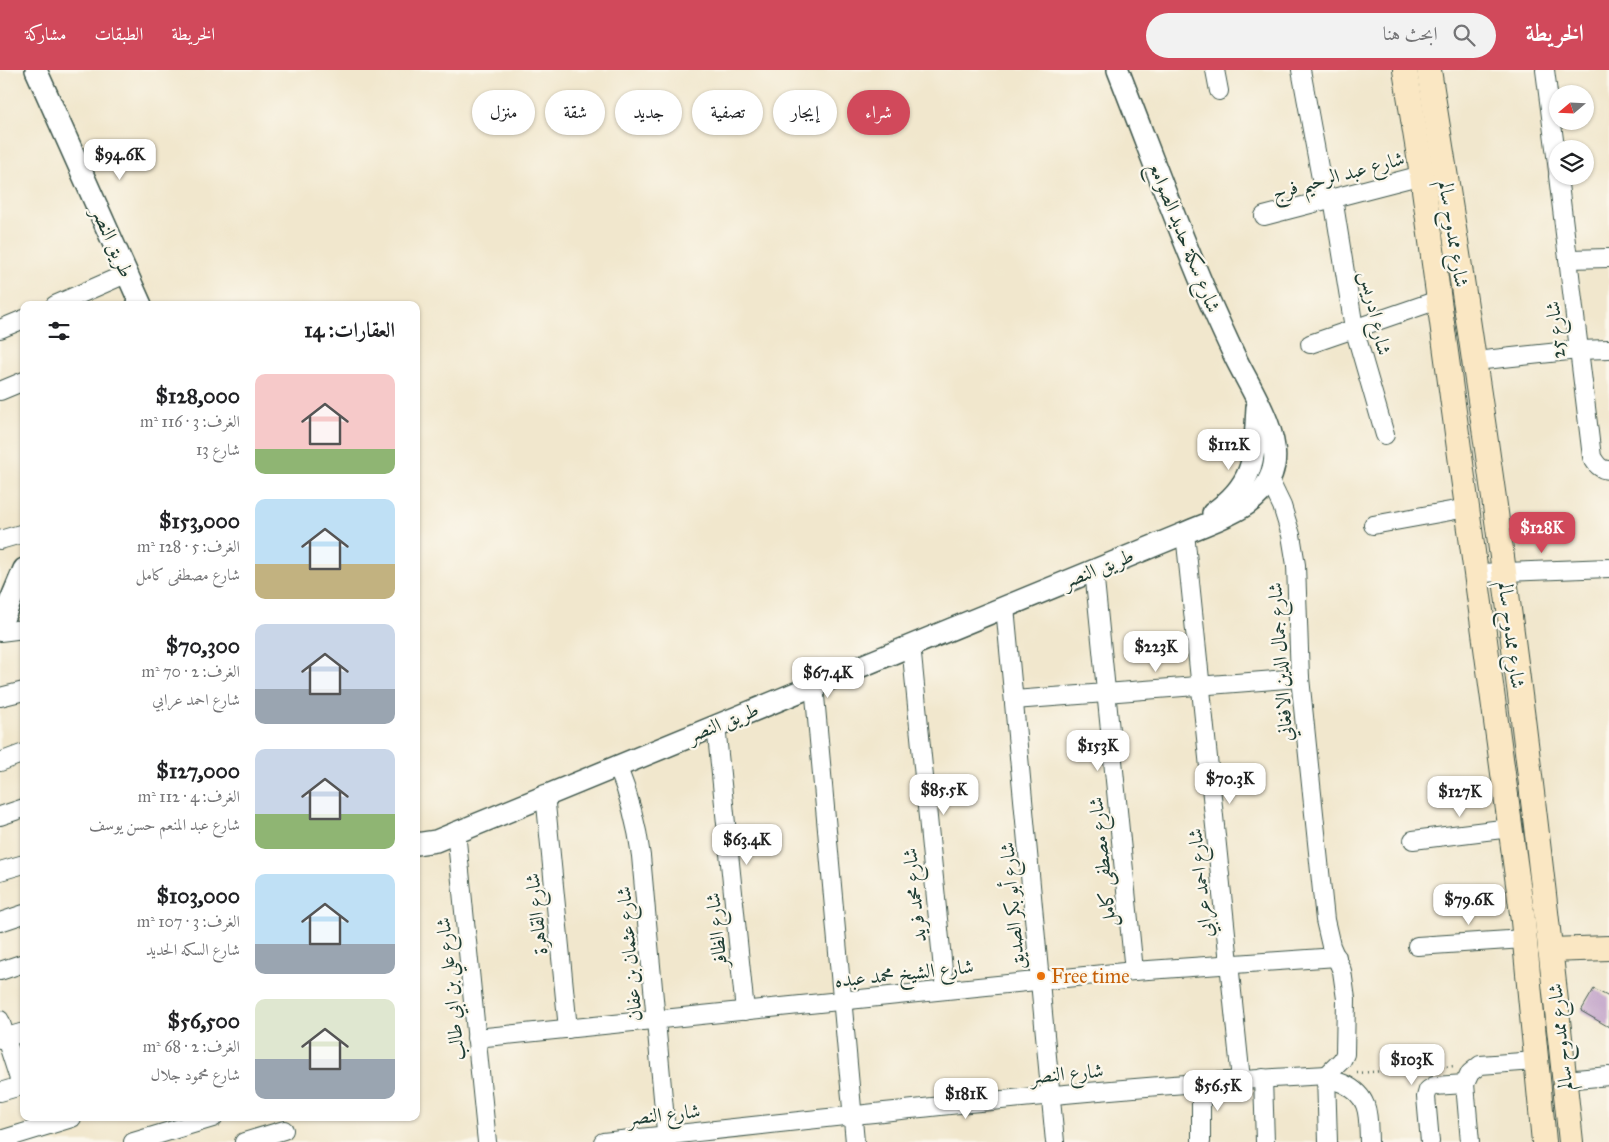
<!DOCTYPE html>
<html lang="ar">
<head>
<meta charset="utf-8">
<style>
  body { margin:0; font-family:"IM FELL Great Primer",Amiri,serif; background:#f2f2f2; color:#202124; direction:rtl; height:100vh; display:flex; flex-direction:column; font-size:19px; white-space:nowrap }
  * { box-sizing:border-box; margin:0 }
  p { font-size:16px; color:#757577 }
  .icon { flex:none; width:28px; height:28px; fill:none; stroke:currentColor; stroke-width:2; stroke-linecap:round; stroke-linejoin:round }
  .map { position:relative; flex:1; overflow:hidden; direction:ltr }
  .drawer { position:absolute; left:20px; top:231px; width:400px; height:820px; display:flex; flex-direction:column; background:#fff; border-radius:10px; box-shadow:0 1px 4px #0004; direction:rtl }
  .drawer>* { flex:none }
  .banner { position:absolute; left:435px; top:20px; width:475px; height:45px; direction:rtl; display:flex; gap:10px }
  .needle { width:32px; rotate:251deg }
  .fabs { position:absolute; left:1549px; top:15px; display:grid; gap:10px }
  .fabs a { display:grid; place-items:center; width:45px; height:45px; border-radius:50%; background:#fff; box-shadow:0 1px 4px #0004; font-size:25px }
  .price { position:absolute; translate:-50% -42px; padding:0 11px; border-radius:10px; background:#fff; color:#222; font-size:16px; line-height:32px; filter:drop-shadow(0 1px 2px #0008) }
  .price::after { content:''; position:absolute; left:50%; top:30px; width:15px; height:11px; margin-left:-8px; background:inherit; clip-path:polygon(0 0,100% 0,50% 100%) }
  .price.current { background:#d1495b; color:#fff }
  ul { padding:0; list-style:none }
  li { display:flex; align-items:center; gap:15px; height:125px; padding:0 25px }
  li span { display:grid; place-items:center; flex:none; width:140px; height:100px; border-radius:10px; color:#555 }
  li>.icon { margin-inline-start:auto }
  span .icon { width:60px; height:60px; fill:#fffc; stroke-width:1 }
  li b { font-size:21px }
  h2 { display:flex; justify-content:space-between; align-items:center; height:60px; padding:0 25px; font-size:21px }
  .pill { padding:0 18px; border-radius:22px; background:#fff; box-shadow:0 1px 4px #0004; font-size:18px; line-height:45px }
  .pill.current { background:#d1495b; color:#fff }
  header { display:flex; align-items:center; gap:30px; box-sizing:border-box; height:70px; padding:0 25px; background:#d1495b; color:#fff }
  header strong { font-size:24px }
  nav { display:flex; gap:28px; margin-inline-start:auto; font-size:18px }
  .search { width:350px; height:45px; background:#f2f2f2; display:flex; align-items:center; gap:12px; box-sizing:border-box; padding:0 18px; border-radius:28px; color:#757577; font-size:19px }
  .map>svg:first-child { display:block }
  .building { fill:#bb9ac5 }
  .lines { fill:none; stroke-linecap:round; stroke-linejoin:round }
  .minor-casing { stroke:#3e564b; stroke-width:20 }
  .tertiary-casing { stroke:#3e564b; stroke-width:24 }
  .secondary-casing { stroke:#3e564b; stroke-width:26 }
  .path { stroke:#3e564b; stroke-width:2.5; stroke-dasharray:1 4; stroke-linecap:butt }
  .minor { stroke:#fff; stroke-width:18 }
  .tertiary { stroke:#fff; stroke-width:21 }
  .secondary { stroke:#fae7c3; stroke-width:24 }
  .food-dot { fill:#e8710a; stroke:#fbf7ec; stroke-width:2 }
  .labels { text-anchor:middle; stroke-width:4.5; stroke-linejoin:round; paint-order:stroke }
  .street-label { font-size:20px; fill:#1f3d34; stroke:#fbf7ec }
  .food-label { font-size:20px; fill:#c56008; stroke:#fbf7ec; text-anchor:start }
</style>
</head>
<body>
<header>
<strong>الخريطة</strong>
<div class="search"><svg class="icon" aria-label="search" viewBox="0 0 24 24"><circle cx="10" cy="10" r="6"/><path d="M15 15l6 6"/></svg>ابحث هنا</div>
<nav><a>الخريطة</a><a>الطبقات</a><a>مشاركة</a></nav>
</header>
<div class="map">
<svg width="1609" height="1072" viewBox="0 0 1609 1072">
  <rect width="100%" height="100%" fill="#fbf7ec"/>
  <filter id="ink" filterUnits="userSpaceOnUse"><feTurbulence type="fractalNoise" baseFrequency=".02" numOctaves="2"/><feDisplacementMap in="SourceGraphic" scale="10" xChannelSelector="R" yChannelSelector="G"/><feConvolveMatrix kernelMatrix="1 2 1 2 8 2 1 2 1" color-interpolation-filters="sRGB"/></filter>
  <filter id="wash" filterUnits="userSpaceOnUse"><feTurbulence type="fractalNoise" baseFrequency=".0096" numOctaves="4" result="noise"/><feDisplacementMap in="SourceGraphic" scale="20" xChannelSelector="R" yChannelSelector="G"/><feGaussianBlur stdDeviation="1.12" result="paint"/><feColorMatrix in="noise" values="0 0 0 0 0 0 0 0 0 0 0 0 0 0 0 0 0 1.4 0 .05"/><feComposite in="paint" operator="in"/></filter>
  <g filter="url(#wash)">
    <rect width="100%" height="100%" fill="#f1e7cd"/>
    <g id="blocks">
      <path class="building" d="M1594,919l15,8v30l-28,-16z"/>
    </g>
  </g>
  <g filter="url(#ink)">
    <use href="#blocks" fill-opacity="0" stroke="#3e564b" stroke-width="1"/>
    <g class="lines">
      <defs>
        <g id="minor">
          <path d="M1215,0l4,21"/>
          <path d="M1301,0l24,130"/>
          <path d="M1545,0l13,101"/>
          <path d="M1558,106l34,281c4,7 8,13 17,13"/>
          <path d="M1333,128l21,130 31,107"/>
          <path d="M1264,146l158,-41"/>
          <path d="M1569,189l40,-1"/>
          <path d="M55,235l73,-32"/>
          <path d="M0,259l24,-10"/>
          <path d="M1310,274l128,-44"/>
          <path d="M1475,291l103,-11 31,-1"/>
          <path d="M0,321l24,-10"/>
          <path d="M1269,409l13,27 9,29 5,30 4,113 25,242 6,26 11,25 4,28 -1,55 -3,6 -15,15"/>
          <path d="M1373,455l94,-17"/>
          <path d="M1185,463l56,547"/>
          <path d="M0,470l24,-7"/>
          <path d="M1094,500l40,401"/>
          <path d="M1477,503l132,-5"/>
          <path d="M1005,537l50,535"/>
          <path d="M0,562l24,-3"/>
          <path d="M911,575l34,345"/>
          <path d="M814,615l41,457"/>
          <path d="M0,627l24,-6"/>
          <path d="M1014,630l286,-22"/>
          <path d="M716,655l29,286"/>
          <path d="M0,692l24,-9"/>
          <path d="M617,695c12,30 20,59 24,91l26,286"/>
          <path d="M545,724l23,235"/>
          <path d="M0,746l24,-8"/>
          <path d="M456,761l31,311"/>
          <path d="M1413,770l97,-12"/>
          <path d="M0,801l24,-7"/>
          <path d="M0,852l24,-8"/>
          <path d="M1417,876l107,-7"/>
          <path d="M0,901l24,-8"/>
          <path d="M0,950l21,65"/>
          <path d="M476,968l658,-67 203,-14"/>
          <path d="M0,969l24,-7"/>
          <path d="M1326,1005l2,67"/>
          <path d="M1327,1005c4,6 11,6 17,9 27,13 24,33 25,58"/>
          <path d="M1263,1008l2,64"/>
          <path d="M1565,1010l44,-4"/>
          <path d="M1201,1013v59"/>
          <path d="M0,1022l24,-7"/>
          <path d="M0,1070l72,-22"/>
          <path d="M133,1072l80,-24"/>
          <path d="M244,1072l40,-12"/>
          <path d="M603,1072c241,-25 482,-55 724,-67"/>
          <path d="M1430,1072l-4,-45 2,-7 6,-4 31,-2"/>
          <path d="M1470,1072l-5,-58 5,-11 10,-8 56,-4"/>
        </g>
        <g id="tertiary">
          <path d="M36,0l105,235"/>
          <path d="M1213,443c44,-31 41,-57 44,-106"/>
          <path d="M0,556l24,-57"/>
          <path d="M416,774l20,-3 749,-308c34,-15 81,-26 89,-68 6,-33 -25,-79 -39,-108 -14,-30 -28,-60 -40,-90 -27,-65 -51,-131 -77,-197"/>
        </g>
        <g id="secondary">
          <path d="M1405,0l17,105 101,746 21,221"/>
          <path d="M1429,0c15,97 31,193 45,290 39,260 70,521 97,782"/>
          <path d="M1550,880l59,-2"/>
        </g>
      </defs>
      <use href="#minor" class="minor-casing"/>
      <use href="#tertiary" class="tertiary-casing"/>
      <use href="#secondary" class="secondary-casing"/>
      <path class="path" d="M1357,1003l99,-7"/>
      <use href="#minor" class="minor"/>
      <use href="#tertiary" class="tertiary"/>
      <use href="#secondary" class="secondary"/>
    </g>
  </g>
  <circle class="food-dot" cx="1041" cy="906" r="5"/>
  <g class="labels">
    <g class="street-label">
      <text transform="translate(1338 105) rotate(-15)" y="7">شارع عبد الرحيم فرج</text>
      <text transform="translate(1454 164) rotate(81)" y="7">شارع ممدوح سالم</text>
      <text transform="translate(1185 167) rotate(68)" y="7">شارع سكة حديد الصوامع</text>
      <text transform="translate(113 172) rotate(66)" y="7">طريق النصر</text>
      <text transform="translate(1376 243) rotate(78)" y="7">شارع ادريس</text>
      <text transform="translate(1555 260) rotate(-96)" y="7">شارع 25</text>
      <text transform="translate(1098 498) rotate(-22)" y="7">طريق النصر</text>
      <text transform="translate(1512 565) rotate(83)" y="7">شارع ممدوح سالم</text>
      <text transform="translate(1280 592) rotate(-94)" y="7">شارع جمال الدين الافغاني</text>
      <text transform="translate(723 652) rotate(-22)" y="7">طريق النصر</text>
      <text transform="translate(1102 792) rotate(-96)" y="7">شارع مصطفى كامل</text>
      <text transform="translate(1200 813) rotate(-96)" y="7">شارع احمد عرابي</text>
      <text transform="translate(914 825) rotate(-96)" y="7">شارع محمد فريد</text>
      <text transform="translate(1012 836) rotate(-95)" y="7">شارع أبو بكر الصديق</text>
      <text transform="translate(536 844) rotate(-96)" y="7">شارع القاهرة</text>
      <text transform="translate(716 860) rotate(-96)" y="7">شارع الظافر</text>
      <text transform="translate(629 884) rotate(-95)" y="7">شارع عثمان بن عفان</text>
      <text transform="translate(904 903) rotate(-6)" y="7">شارع الشيخ محمد عبده</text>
      <text transform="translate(450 919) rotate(-96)" y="7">شارع علي بن ابي طالب</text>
      <text transform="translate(1560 967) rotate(-96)" y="7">شارع ممدوح سالم</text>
      <text transform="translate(1067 1003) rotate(-5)" y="7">شارع النصر</text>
      <text transform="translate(664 1044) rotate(-6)" y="7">شارع النصر</text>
    </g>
    <g class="food-label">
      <text x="1051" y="913">Free time</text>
    </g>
  </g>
</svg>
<div class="fabs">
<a><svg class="needle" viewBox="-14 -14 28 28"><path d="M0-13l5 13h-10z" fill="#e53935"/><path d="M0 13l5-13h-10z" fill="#757577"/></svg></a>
<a><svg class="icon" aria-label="layers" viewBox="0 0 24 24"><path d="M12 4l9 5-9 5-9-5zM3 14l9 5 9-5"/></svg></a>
</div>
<b class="price" style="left:120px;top:111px">$94.6K</b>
<b class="price" style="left:1229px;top:401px">$112K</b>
<b class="price current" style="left:1542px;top:484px">$128K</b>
<b class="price" style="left:1156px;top:603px">$223K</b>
<b class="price" style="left:828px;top:629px">$67.4K</b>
<b class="price" style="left:1098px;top:702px">$153K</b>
<b class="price" style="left:1230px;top:735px">$70.3K</b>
<b class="price" style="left:944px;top:746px">$85.5K</b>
<b class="price" style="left:1460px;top:748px">$127K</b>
<b class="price" style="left:747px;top:796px">$63.4K</b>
<b class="price" style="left:1469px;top:856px">$79.6K</b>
<b class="price" style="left:1412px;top:1016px">$103K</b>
<b class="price" style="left:1218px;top:1042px">$56.5K</b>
<b class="price" style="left:966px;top:1050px">$181K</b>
<div class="banner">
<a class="pill current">شراء</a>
<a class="pill">إيجار</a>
<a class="pill">تصفية</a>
<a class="pill">جديد</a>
<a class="pill">شقة</a>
<a class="pill">منزل</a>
</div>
<section class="drawer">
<h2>العقارات: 14<svg class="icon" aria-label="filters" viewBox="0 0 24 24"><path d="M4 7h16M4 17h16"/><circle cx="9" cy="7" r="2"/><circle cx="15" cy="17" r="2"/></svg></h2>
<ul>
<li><span style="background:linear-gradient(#f6c9c9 75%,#8fb573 0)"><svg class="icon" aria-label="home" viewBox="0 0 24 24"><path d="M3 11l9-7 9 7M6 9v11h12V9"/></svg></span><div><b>$128,000</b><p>الغرف: 3 · 116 m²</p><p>شارع 13</p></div></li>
<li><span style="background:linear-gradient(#bfe0f5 65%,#c2b280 0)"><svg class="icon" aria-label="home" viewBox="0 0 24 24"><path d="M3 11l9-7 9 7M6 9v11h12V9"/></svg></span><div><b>$153,000</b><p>الغرف: 5 · 128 m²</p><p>شارع مصطفى كامل</p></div></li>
<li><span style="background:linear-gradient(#c9d6e8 65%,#9aa5b1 0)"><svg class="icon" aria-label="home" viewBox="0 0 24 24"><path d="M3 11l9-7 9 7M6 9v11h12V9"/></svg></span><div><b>$70,300</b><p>الغرف: 2 · 70 m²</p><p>شارع احمد عرابي</p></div></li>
<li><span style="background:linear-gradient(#c9d6e8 65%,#8fb573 0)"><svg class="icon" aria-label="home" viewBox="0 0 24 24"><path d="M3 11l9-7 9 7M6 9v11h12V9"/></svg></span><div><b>$127,000</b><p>الغرف: 4 · 112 m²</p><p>شارع عبد المنعم حسن يوسف</p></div></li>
<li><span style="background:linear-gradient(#bfe0f5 70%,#9aa5b1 0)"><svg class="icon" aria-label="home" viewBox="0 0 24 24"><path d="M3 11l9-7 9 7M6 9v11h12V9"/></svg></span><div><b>$103,000</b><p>الغرف: 3 · 107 m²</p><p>شارع السكه الحديد</p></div></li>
<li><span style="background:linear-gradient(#dfe7d0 60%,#9aa5b1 0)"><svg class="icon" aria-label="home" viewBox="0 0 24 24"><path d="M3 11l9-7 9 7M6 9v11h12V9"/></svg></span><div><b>$56,500</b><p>الغرف: 2 · 68 m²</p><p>شارع محمود جلال</p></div></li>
</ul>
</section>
</div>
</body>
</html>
